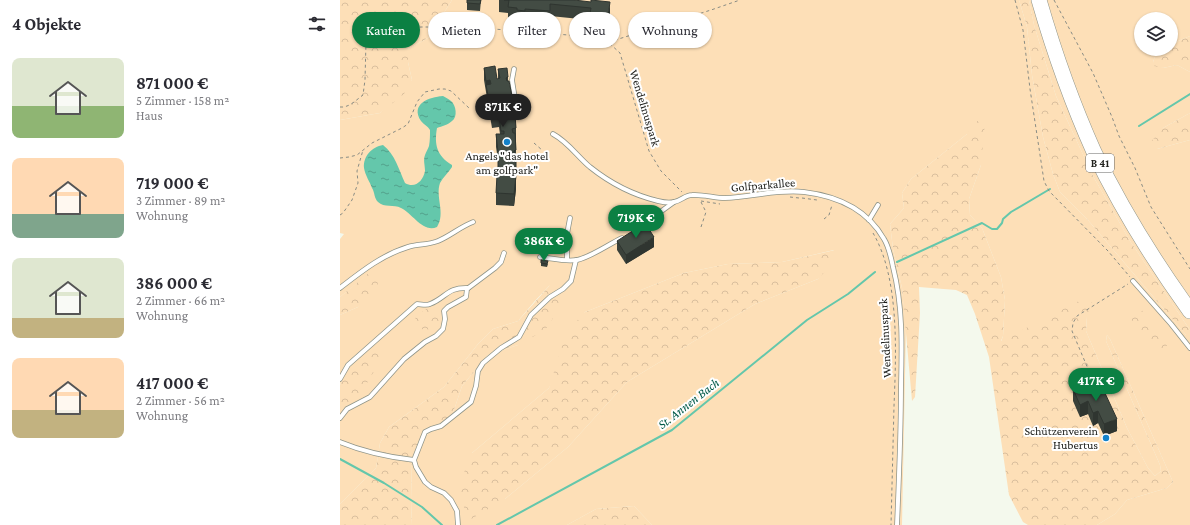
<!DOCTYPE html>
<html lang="de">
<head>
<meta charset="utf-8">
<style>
  body { margin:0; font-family:"Crimson Pro",serif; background:#f2f2f3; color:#2b2b33; height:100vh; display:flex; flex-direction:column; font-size:15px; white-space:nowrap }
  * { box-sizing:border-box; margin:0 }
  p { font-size:13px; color:#7c7c81 }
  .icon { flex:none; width:22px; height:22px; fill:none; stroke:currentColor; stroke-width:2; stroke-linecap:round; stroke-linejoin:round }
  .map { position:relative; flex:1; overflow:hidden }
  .drawer { display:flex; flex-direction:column; background:#fff; width:340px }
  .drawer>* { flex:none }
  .banner { position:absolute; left:12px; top:12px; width:380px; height:36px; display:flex; gap:8px }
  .controls { position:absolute; left:794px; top:12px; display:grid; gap:8px }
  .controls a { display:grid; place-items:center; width:44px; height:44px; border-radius:50%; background:#fff; box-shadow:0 1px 3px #0004; font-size:20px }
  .price { position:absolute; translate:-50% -34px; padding:0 9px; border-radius:14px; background:#0b8043; color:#fff; font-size:13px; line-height:26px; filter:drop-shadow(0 1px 2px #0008) }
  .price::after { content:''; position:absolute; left:50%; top:24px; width:12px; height:9px; margin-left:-6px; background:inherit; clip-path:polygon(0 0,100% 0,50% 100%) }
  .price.active { background:#222; color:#fff }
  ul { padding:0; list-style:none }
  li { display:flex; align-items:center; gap:12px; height:100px; padding:0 12px }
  li span { display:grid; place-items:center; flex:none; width:112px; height:80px; border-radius:8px; color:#555 }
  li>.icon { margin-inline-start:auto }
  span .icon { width:48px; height:48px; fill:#fffc; stroke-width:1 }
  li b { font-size:17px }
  h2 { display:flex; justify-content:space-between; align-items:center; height:48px; padding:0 12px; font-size:17px }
  .tag { padding:0 14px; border-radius:18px; background:#fff; box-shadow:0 1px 3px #0004; font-size:14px; line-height:36px }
  .tag.active { background:#0b8043; color:#fff }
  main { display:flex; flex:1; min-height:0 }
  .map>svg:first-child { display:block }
  .green { fill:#fddfb7; fill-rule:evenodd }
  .forest { fill:url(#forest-crowns) }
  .water { fill:url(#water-ripples) }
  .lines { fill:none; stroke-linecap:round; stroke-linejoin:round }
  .stream { stroke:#64c7ab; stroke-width:2 }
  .lane-casing { stroke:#909589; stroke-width:5.5 }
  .highway-casing { stroke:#909589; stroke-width:16 }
  .path { stroke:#898c84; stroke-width:1; stroke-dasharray:3 3; stroke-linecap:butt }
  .lane { stroke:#fff; stroke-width:4 }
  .highway { stroke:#fff; stroke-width:15 }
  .wall { fill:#3a413a }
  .shaded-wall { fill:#2f3530 }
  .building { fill:#434c44; stroke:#2f3530 }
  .poi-dot { fill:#1382cb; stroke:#fff; stroke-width:1.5 }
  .labels { text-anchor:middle; stroke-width:4; stroke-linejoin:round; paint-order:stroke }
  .shield { fill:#fff; stroke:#646462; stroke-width:1 }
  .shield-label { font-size:11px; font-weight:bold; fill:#21221e }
  .street-label { font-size:12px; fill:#21221e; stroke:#fff }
  .poi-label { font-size:12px; fill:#21221e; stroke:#fff }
  .water-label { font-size:13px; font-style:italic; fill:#025a48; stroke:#fff }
</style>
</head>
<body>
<main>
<section class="drawer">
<h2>4 Objekte<svg class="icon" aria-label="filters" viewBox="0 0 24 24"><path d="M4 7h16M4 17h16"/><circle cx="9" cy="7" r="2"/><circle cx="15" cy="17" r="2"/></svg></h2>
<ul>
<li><span style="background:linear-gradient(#dfe7d0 60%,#8fb573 0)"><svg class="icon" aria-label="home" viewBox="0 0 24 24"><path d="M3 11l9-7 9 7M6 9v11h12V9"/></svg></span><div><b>871 000 €</b><p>5 Zimmer · 158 m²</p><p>Haus</p></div></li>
<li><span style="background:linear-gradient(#ffd9b3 70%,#7fa58c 0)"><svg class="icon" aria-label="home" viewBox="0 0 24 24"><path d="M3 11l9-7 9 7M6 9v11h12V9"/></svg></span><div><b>719 000 €</b><p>3 Zimmer · 89 m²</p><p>Wohnung</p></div></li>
<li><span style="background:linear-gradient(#dfe7d0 75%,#c2b280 0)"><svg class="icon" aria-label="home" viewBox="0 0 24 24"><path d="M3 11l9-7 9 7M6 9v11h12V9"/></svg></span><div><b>386 000 €</b><p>2 Zimmer · 66 m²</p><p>Wohnung</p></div></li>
<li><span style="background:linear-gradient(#ffd9b3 65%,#c2b280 0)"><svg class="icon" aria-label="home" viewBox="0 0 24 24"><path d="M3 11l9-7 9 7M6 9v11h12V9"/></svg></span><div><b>417 000 €</b><p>2 Zimmer · 56 m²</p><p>Wohnung</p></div></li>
</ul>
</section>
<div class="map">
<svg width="850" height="525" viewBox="0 0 850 525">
  <defs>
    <pattern id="forest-crowns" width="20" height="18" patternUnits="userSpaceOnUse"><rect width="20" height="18" fill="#fddfb7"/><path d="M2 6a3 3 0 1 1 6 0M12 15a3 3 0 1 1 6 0" fill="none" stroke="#d9bf9d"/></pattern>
    <pattern id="water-ripples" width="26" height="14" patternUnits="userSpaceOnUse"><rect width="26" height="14" fill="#64c7ab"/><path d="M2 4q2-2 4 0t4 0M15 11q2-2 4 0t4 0" fill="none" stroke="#52a18b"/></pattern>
  </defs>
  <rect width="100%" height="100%" fill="#f4f9ed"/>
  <g class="green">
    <path d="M112,0h567l8,27 5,48 11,62 10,37 7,18 27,27 99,116h4v190h-93l18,-11 12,-14 40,-12 6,-6 -63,-143 -3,-4 -1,6 54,124 1,6 -6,5 -7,-8 -21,-40 -41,-97 1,-14 -86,25 2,-6 2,-36 -4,-23 -19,-49 -12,-13 -1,-16 12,-34 -14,-31 -56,45 -9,14 2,15 -14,16 3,25 9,39 4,38 -4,199h-250l-18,-19 -38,3 -29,16h-155l-1,-26 1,-41 12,-21 28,-21 10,-30 26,-31 30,-10 32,-60 -16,17 -16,19 -25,8 -15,15 -34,43 -55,40 -9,16 -4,25 -36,36v-90l6,-1 39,-62 -39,20 -6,14v-70l18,-8 13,-35 -31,25v-58l4,-5 -4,-1v-113l40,-7 32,-33 -4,-18v-13l20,-11zM494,250l-16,29 -63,25 -128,78 -59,65 -63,52 -33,-46 77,-65 36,-76 99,-39 44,-9 54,-2z"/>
    <path d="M689,0h161v36l-19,8v-25h-30v30h20l-4,2 -4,11 10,6 14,-3 13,7v41l-27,15 -6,21 33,-9v190l-60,-89 -37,-65 -37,-80 -22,-71z"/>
  </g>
  <g class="forest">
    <path d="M0,0h112l-24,38 -20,11v13l4,18 -8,14 -24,19 -40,7z"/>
    <path d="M679,0h10l5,25 22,71 37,80 37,65 60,89v5h-4l-99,-116 -27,-27 -7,-18 -10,-37 -11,-62 -5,-48z"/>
    <path d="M850,36v36l-13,-7 -14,3 -9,-2 -1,-4 4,-11 4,-2h10v-5z"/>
    <path d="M850,113v27l-33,9 -7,-1 -1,-4 14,-16z"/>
    <path d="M637,121l8,2 -4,42 -12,34 1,16 12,13 19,49 4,23 -2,36 -2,5 86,-44 9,10 -9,10 -1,14 41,97 21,40 7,8 6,-5 -1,-6 -54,-124 1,-6 3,4 63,143 -6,6 -40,12 -12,14 -18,11h-69l-5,-3 -14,-27 -20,-138 -14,-43 -8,-19 -11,-5 -37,-3 1,26 -5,84 -3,4 -10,-113 -9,-39 -3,-25 14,-16 -2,-15 9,-14 56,-45z"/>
    <path d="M495,250l-5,16 -12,13 -63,25 -128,78 -59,65 -63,52 -37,22 -10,-34 14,-34 77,-65 17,-55 19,-21 99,-39 44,-9 54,-2z"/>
    <path d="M31,271l9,3 -4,17 -18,16 -18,8v-18z"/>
    <path d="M210,285l14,17 -19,28 -27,15 -30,10 -26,31 -10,30 -28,21 -12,21 -1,41 1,26h-72v-21l36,-36 4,-25 9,-16 55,-40 34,-43 15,-15 25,-8z"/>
    <path d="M100,300l6,8 -7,22 -20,-1 -5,-5 2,-8z"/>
    <path d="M800,308l28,35 -4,8 -8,1 -15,-14 -12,-23z"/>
    <path d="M35,347l11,4 -32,54 -8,8 -6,1v-29l6,-14z"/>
    <path d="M294,506l18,19h-85l29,-16z"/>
  </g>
  <path class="water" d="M103,96c3,2 6,3 8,5 5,4 7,16 1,20 -4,4 -10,5 -15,7 -3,17 0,28 15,37v2c-3,5 -9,10 -12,16 -5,14 6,30 -3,44 -14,6 -24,-13 -36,-19 -7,-4 -17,0 -23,-6 -4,-4 -3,-9 -6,-14 -2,-6 -7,-13 -8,-20 -1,-12 8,-21 19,-23 12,9 16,25 22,38 10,6 18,-2 20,-12 0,-6 -2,-11 0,-16 1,-3 3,-6 4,-9 1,-5 1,-11 1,-16 -2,-4 -6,-5 -9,-9 -11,-17 8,-24 22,-25z"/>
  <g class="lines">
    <g class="stream">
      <path d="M799,126l51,-32"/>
      <path d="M557,262l85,-39 10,6h5l5,-6 1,-4 8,-7 39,-23"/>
      <path d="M0,459l44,24 38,24 20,18"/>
      <path d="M157,525l175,-95 135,-110 41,-26 27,-22"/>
    </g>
    <defs>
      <g id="lane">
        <path d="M174,69l-2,11 4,25"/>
        <path d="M213,134c15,8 24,22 37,33 20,16 43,28 68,34 4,1 12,2 16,1 7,-1 11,-7 18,-7 11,-1 22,3 33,3 27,-1 52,-9 79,-6 33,4 63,17 80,47 5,8 7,18 9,28 10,39 9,79 8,119 0,46 -2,93 -4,139"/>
        <path d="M529,220l9,-15"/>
        <path d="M301,226l33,-24"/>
        <path d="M200,257c11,1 25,5 37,3 14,-3 32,-16 45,-22"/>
        <path d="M227,260v-26l3,-16"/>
        <path d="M793,281l38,43 19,24"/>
        <path d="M0,288c22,-17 42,-33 68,-41 10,-3 20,-2 30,-6 12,-5 22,-14 35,-19"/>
        <path d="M0,379l8,-14 69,-61c4,0 9,2 13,0 16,-6 17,-17 38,-16"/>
        <path d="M0,418l7,-9 23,-12 34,-38 21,-17 11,-6 7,-7 2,-10 -1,-8 4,-4 18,-10 1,-8 28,-21 6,-6 3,-9"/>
        <path d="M0,442c24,10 48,15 74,18"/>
        <path d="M118,525l-1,-14 -6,-11 -7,-7 -13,-6 -6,-5 -9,-15 -2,-7 11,-28 6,-3 10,-3 30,-24 5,-16 2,-15 5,-8 18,-15 18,-11 12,-22 19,-18 13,-8 8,-8 5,-21"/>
      </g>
      <path id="highway" d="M699,0c15,52 33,103 55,152 27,56 60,109 96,159"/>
    </defs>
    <use href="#lane" class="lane-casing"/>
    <use href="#highway" class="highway-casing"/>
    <g class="path">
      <path d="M675,0l8,30 7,59 14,92 5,10 59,60 22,26"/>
      <path d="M714,0l39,73 19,44 7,19 16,32 16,39 39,62"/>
      <path d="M269,42l102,-32 29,-10"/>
      <path d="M0,107c9,1 16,-7 23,-12l2,-15 1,-38 6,-8 9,-3 40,-4h48l124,10 15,5 12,11 29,98 12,20 21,21"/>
      <path d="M194,143l8,7"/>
      <path d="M0,158l9,-1 8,-2 15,-12 30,-15 6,-4 9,-22 8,-10 14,-3h6l6,2 18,17"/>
      <path d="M450,197l9,1"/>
      <path d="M462,198l15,2"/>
      <path d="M361,201l19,3"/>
      <path d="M361,202l5,10 -5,15"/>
      <path d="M0,215l3,-2 9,-13 6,-17 -1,-12 6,-21"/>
      <path d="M484,219l5,-4 3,-10"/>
      <path d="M533,233c27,46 23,122 21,173 -1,40 -2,79 -3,119"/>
      <path d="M754,383l-22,-52 1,-8 4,-7 51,-32"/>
    </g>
    <use href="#lane" class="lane"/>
    <use href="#highway" class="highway"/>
  </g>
  <g class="wall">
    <path d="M127,0h14l-1,11 -13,-1z"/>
    <path d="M159,0h75l36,14 -2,14 -18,-2v-6l-40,-4v7l-25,-2v2h-8v-3l-9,-1v-6l-9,-1z"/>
    <path d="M144,68l13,11h1v-10l10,8v4l7,30 1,17v61l-2,17 -18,-1v-12l2,-18v-15l-2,-13v-13h4l-1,-7 -7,1 -8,-48z"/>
    <path d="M277,241l37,6 -28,17 -9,-14z"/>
    <path d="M201,260l7,4 -1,3 -6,-1z"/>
    <path d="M733,389l24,5 20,37 -13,5 -6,-13 -5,3 -5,-12 -8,3 -7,-16z"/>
  </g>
  <g class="shaded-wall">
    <path d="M270,2v12l-2,14v-12z"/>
    <path d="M150,80v12l-4,-7v8v-12z"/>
    <path d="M176,176v13l-2,17v-12z"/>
    <path d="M314,237v10l-28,17v-9z"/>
    <path d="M748,401v13l-8,3v-12z"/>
    <path d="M758,411v12l-5,3v-13z"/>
    <path d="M777,419v12l-13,5v-12z"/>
  </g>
  <g class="building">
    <path d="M127,0h14l-1,4 -13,-1z"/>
    <path d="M164,0h70l17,2v-2l19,2 -2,14 -18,-2 1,-6 -41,-4v7l-25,-2v2l-8,-1v-2l-9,-1 1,-7z"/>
    <path d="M155,66l2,13 3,-1 -2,-9 9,-1 1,9 -2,1 1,3h2l6,30 -3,1v3h3l1,13 -4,1 1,4h2l1,17 -2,1v4h2v17h-3v4h3l-2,18 -18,-1 1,-18h3v-3h-2v-18h3v-2h-3l-2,-18h8v-3h-3l-2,-14 5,-1v-2l-12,2 -6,-31 5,-1 -1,-4 -4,1 -2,-13z"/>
    <path d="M305,223l9,14 -28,18 -9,-14z"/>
    <path d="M201,260l7,1 -1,3 -6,-1z"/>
    <path d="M752,381l5,13 7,-3 13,28 -13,5 -6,-13 -5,2 -5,-12 -8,4 -7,-16z"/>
  </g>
  <g class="poi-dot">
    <circle cx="167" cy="142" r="4"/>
    <circle cx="766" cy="438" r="4"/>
  </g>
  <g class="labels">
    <rect class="shield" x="746" y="154" width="28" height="18" rx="3"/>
    <g class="shield-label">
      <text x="760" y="167">B 41</text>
    </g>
    <g class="street-label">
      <text transform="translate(305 108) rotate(73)" y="4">Wendelinuspark</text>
      <text transform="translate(423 185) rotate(-5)" y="4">Golfparkallee</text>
      <text transform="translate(545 338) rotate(-93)" y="4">Wendelinuspark</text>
    </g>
    <g class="poi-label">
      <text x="167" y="160">Angels "das hotel<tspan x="167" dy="14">am golfpark"</tspan></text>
      <text x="758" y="435" text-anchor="end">Schützenverein<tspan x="758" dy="14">Hubertus</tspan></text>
    </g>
    <g class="water-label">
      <text transform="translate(348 403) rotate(-38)" y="5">St. Annen Bach</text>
    </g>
  </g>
</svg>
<div class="controls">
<a><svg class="icon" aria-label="layers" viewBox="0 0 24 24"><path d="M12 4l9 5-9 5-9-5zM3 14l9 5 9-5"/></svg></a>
</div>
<b class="price active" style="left:163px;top:128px">871K €</b>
<b class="price" style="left:296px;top:239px">719K €</b>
<b class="price" style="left:204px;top:262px">386K €</b>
<b class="price" style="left:756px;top:402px">417K €</b>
<div class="banner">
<a class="tag active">Kaufen</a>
<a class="tag">Mieten</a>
<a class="tag">Filter</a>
<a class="tag">Neu</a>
<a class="tag">Wohnung</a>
</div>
</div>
</main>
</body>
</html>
